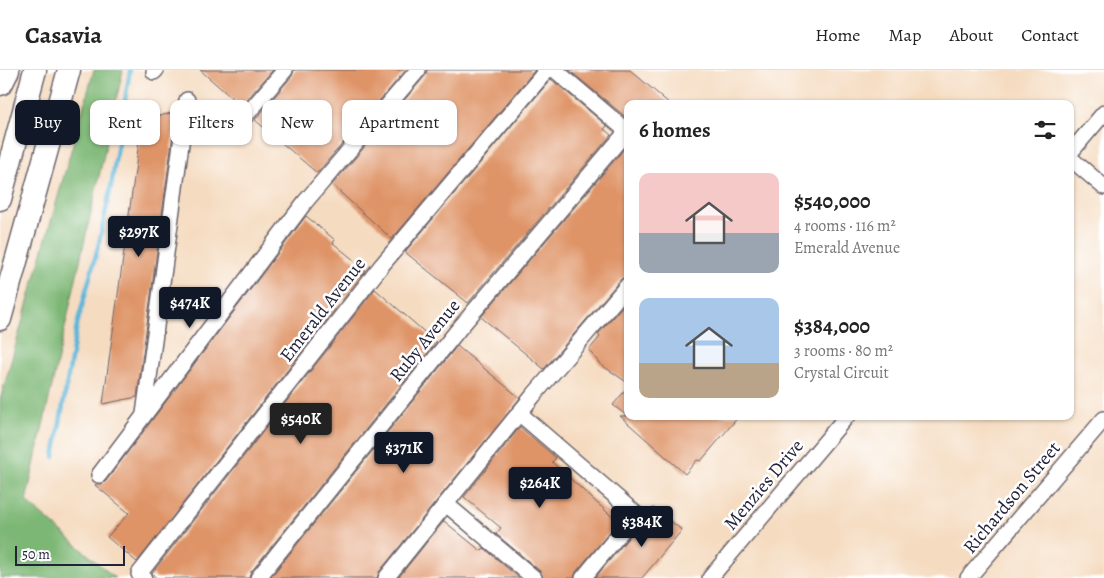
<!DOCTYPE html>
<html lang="en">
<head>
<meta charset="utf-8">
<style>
  body { margin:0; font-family:Alegreya,serif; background:#f6f6f6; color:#222; height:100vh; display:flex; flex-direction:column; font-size:19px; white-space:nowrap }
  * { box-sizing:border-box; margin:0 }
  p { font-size:16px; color:#767676 }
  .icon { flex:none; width:28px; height:28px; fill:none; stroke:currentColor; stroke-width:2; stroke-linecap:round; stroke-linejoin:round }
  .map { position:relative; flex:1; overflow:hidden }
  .details { position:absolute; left:624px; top:30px; width:450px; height:320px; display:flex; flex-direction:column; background:#fff; border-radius:10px; box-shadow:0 1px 4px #0004 }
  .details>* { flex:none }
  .banner { position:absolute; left:15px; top:30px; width:475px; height:45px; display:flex; gap:10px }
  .scale { position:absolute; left:15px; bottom:12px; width:110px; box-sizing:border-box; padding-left:5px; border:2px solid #22223b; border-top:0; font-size:14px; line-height:18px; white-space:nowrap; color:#22223b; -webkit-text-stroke:4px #fff; paint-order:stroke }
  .price { position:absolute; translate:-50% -42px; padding:0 11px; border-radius:5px; background:#111827; color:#fff; font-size:16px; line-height:32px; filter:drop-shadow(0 1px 2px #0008) }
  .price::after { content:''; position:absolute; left:50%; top:30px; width:15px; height:11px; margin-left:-8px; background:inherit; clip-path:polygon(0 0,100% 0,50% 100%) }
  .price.on { background:#222; color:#fff }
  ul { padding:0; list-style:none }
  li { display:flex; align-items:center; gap:15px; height:125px; padding:0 15px }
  li span { display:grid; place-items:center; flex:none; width:140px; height:100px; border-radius:10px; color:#555 }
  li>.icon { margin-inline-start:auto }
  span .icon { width:60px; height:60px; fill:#fffc; stroke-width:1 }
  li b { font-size:21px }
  h2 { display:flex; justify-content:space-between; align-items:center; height:60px; padding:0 15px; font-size:21px }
  .chip { padding:0 18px; border-radius:10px; background:#fff; box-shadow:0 1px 4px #0004; font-size:18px; line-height:45px }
  .chip.on { background:#111827; color:#fff }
  header { display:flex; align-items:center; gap:30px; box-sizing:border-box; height:70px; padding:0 25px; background:#fff; border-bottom:1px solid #e0e0e0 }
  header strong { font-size:24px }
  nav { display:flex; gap:28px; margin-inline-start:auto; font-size:18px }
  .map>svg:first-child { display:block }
  .forest { fill:#7db775; stroke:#506c58 }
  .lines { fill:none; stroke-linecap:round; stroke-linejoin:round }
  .stream { stroke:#5cb6d9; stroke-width:4.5 }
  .building { fill:#df9467 }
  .minor-casing { stroke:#6c636a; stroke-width:18 }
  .primary-casing { stroke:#6c636a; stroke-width:25 }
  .motorway-casing { stroke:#6c636a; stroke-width:29 }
  .minor { stroke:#fff; stroke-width:15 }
  .primary { stroke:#fff; stroke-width:22 }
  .motorway { stroke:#fff; stroke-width:26 }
  .labels { text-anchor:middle; stroke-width:5; stroke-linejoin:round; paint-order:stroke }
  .street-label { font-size:19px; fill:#22223b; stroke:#fff }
</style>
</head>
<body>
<header>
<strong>Casavia</strong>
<nav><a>Home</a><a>Map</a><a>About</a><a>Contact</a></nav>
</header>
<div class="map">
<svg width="1104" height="508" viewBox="0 0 1104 508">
  <rect width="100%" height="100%" fill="#fff"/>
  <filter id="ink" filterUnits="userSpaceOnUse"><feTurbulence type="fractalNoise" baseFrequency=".02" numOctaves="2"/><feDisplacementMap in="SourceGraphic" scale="10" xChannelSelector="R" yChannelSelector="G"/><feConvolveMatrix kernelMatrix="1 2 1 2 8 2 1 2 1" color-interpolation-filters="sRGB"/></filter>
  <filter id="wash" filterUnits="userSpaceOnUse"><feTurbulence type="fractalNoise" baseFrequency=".0096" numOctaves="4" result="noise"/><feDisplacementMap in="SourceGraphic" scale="20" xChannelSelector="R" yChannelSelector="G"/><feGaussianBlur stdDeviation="1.12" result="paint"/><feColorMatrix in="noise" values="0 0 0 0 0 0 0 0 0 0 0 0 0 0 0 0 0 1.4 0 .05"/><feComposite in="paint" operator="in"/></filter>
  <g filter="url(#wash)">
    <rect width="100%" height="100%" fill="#f5dcc1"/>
    <path class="forest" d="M94,0h29l-97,431 89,77h-115v-178z"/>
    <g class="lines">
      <path class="stream" d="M54,387l23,-132 22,-82 12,-57 19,-116"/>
    </g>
    <g id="blocks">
      <g class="building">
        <path d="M200,0h73l-32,36z"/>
        <path d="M294,0h112l-89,103 -62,-53 37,-44z"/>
        <path d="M427,0h108l-143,169 -60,-54 93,-109z"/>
        <path d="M569,0h61l40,34h-42v15z"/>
        <path d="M551,9l56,47 -3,3 7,6 -143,168 -63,-51z"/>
        <path d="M176,42l-39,285 -34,7 39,-284z"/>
        <path d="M625,78l3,2v126l-7,3 -77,90 -63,-52z"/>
        <path d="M306,146l29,24 -2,3 33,27 -229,292 -30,-25 22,-24 -34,-28 1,-1h6l4,-3z"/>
        <path d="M375,219l61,53 -185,230 -2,6h-93l-4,-5z"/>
        <path d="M628,230v83l-28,-19 -11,-14 11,-13 -2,-3z"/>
        <path d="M457,276l63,52 -141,174 -2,6h-107z"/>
        <path d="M628,317v29h111l-38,45 -4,-1 -12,14 -65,-58h7l-14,-11z"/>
        <path d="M520,357l36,31 -4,4 66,60 -42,50 -2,6h-31l-3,-7 -44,-37 5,-6 -37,-31z"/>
        <path d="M653,438l29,22 -40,48h-47z"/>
        <path d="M444,451l37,30 3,-3 35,30h-121z"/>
      </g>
    </g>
  </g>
  <g filter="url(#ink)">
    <use href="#blocks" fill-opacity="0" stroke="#6c636a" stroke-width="1"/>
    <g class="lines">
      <defs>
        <g id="minor">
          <path d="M555,0l73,62"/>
          <path d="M154,2l2,-2"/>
          <path d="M229,65l56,-65"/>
          <path d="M1070,83l34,-40"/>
          <path d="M1070,88l34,29"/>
          <path d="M519,343l117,101 -53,64"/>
          <path d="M144,344l43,-314"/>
          <path d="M99,405l206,-273 113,-132"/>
          <path d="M446,434l88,74"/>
          <path d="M144,508l-5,-4 243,-309 165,-195"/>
          <path d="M258,508l200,-248 169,-199"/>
          <path d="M386,508l147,-182 95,-111"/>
          <path d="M710,508l137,-162"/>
          <path d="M968,508l136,-159"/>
        </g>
        <g id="primary">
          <path d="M0,129l35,-129"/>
          <path d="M0,249l69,-249"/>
        </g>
        <path id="motorway" d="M0,12l6,-12"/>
      </defs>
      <use href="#minor" class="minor-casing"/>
      <use href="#primary" class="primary-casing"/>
      <use href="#motorway" class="motorway-casing"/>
      <use href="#minor" class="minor"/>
      <use href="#primary" class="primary"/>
      <use href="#motorway" class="motorway"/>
    </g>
  </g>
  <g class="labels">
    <g class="street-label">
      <text transform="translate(322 239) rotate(-52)" y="7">Emerald Avenue</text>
      <text transform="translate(424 270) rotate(-51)" y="7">Ruby Avenue</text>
      <text transform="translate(763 414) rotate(-50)" y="7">Menzies Drive</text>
      <text transform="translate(1011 427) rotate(-50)" y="7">Richardson Street</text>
    </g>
  </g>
</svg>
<div class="scale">50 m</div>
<b class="price" style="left:139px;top:188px">$297K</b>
<b class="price" style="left:190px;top:259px">$474K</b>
<b class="price on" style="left:301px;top:375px">$540K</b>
<b class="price" style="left:404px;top:404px">$371K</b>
<b class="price" style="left:540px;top:439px">$264K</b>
<b class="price" style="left:642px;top:478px">$384K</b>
<div class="banner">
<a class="chip on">Buy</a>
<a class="chip">Rent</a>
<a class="chip">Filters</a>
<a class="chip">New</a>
<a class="chip">Apartment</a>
</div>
<section class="details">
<h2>6 homes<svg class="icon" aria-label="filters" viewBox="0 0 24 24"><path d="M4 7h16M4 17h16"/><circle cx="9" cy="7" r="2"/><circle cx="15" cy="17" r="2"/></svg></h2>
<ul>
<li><span style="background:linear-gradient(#f6c9c9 60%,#9aa5b1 0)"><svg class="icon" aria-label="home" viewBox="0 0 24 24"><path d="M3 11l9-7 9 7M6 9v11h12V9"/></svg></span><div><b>$540,000</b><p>4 rooms · 116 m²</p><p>Emerald Avenue</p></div></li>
<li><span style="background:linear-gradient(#a9c7e8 65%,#b9a48a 0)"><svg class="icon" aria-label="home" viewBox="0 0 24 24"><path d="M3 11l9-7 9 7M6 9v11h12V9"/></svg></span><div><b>$384,000</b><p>3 rooms · 80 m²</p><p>Crystal Circuit</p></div></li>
</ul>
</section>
</div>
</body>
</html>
